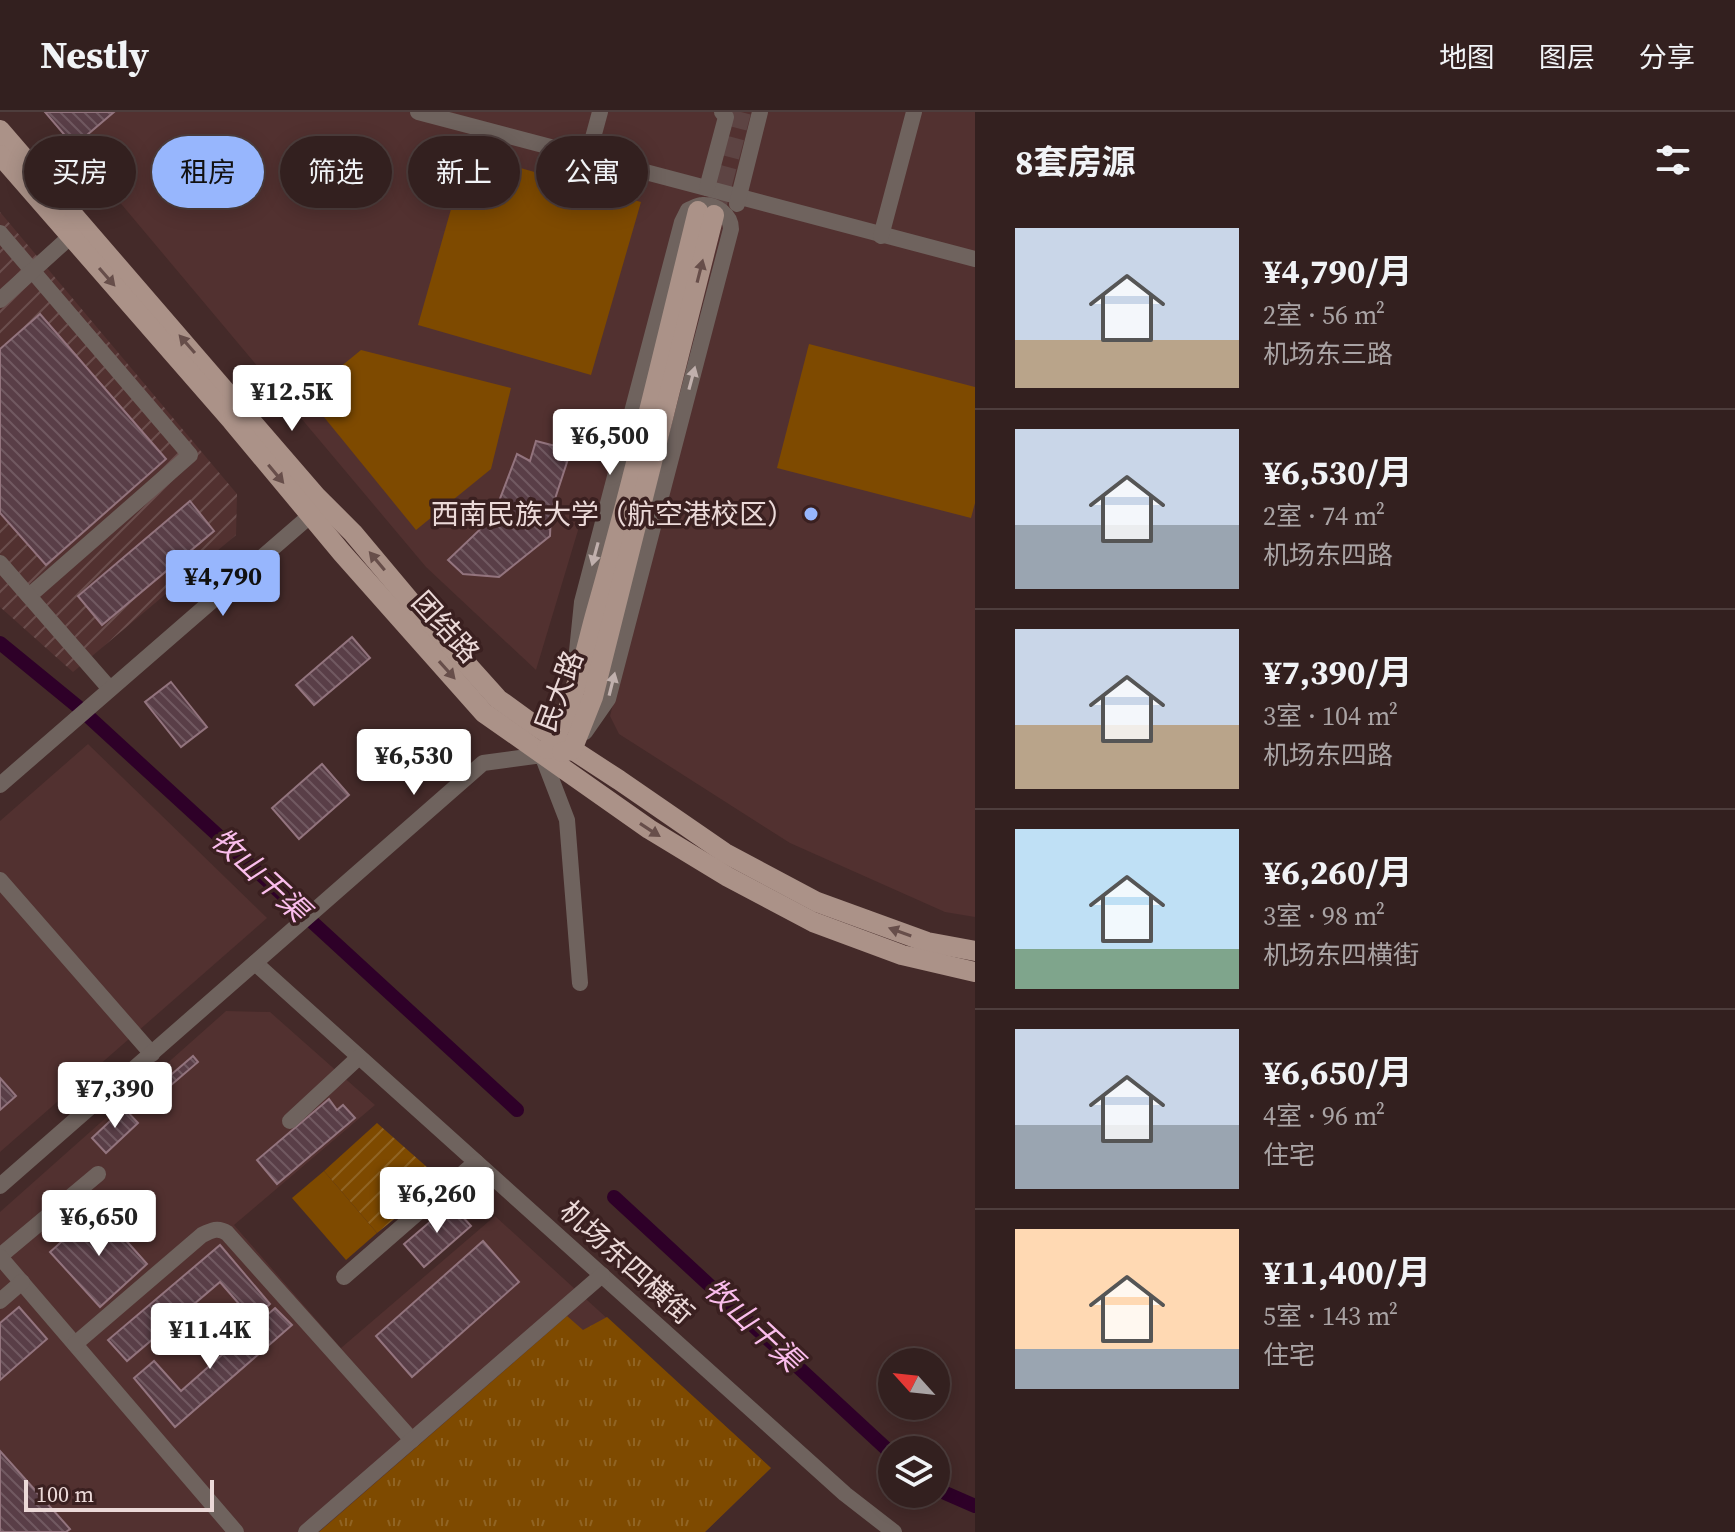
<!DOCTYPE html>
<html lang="zh">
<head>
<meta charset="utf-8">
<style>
  body { margin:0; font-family:"Source Serif 4","Noto Sans SC",serif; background:#3e2d2c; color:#f1f3f6; height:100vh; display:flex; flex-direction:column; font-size:30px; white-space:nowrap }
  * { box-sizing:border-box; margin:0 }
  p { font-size:26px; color:#a9a3a4 }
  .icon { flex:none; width:44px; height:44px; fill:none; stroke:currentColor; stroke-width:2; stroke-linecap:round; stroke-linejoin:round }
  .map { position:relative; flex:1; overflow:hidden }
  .sheet { display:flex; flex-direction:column; background:#33201f; width:760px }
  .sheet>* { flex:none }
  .guide { position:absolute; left:24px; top:24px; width:760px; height:72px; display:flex; gap:16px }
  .needle { width:52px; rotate:297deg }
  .fabs { position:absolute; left:878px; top:1236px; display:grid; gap:16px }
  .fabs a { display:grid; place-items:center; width:72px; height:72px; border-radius:50%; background:#33201f; box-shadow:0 4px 20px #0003,0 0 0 2px #4e3e3d; font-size:40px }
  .scale { position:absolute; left:24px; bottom:20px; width:190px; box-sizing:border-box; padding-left:8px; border:4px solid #ebd9d8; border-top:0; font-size:22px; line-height:28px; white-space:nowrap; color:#ebd9d8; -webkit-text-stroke:6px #3a2020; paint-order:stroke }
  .price { position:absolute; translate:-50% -68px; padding:0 18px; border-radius:8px; background:#fff; color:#222; font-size:26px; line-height:52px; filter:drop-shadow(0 2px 4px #0008) }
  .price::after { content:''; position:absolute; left:50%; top:48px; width:24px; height:18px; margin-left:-12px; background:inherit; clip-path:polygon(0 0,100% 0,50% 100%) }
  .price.on { background:#97b6fd; color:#111 }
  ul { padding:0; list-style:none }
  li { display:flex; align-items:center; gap:24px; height:200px; padding:0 40px }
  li+li { border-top:2px solid #4e3e3d }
  li span { display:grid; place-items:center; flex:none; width:224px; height:160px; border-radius:0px; color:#555 }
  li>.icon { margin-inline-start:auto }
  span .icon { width:96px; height:96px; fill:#fffc; stroke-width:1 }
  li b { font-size:34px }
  h2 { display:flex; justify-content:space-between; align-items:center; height:96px; padding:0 40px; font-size:34px }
  .pill { padding:0 28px; border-radius:36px; background:#33201f; box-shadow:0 4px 20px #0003,0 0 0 2px #4e3e3d; font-size:28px; line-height:72px }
  .pill.on { background:#97b6fd; color:#111 }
  header { display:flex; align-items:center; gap:48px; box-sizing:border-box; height:112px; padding:0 40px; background:#33201f; border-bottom:2px solid #4e3e3d }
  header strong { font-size:38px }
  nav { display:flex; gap:44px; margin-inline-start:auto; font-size:28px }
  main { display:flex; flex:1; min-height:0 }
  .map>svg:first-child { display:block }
  .built { fill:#523130 }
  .industrial { fill:url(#industrial-furrows) }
  .grass { fill:url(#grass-tufts) }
  .garden { fill:url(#garden-furrows) }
  .pitch { fill:#7e4a00 }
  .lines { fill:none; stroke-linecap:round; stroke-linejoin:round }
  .canal { stroke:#2e0028; stroke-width:14 }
  .building { fill:url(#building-back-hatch); stroke:#93747e; stroke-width:2 }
  .major-tunnel { stroke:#5d4443; stroke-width:20; stroke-dasharray:20 10; stroke-linecap:butt }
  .minor { stroke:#6f635e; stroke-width:16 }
  .major { stroke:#ab9288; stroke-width:20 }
  .oneway { fill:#674e4a }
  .oneway2 { fill:#c0b0ad }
  .poi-dot { fill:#97b6fd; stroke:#3a2020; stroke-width:3 }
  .labels { text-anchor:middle; stroke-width:7; stroke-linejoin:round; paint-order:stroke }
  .poi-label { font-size:28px; fill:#ebd9d8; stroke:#3a2020; text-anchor:end }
  .street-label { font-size:28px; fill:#ebd9d8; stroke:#3a2020 }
  .water-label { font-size:30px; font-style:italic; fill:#fabdec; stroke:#3a2020 }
</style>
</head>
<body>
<header>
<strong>Nestly</strong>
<nav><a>地图</a><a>图层</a><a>分享</a></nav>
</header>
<main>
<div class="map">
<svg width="975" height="1420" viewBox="0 0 975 1420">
  <defs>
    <pattern id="industrial-furrows" width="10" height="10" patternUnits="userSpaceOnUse" patternTransform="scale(2)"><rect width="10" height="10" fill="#523130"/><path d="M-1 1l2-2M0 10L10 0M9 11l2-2" fill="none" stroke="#6b4e4d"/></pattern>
    <pattern id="grass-tufts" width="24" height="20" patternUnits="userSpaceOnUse" patternTransform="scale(2)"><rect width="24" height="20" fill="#7e4a00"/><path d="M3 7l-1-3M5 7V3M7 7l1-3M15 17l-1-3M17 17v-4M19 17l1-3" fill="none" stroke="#906424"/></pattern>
    <pattern id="garden-furrows" width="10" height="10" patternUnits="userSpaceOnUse" patternTransform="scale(2)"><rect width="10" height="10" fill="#7e4a00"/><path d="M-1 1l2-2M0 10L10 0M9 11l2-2" fill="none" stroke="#906424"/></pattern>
    <pattern id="building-back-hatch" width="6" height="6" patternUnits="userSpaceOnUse" patternTransform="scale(2)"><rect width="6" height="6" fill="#593e47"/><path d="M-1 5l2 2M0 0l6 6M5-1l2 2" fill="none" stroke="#715961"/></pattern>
  </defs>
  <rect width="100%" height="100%" fill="#442a29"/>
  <g class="built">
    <path d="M44,0h931v805l-30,-5 -155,-69 -171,-109 -9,-18 49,-192 -74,-17 -49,163 -110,-103z"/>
    <path d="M88,632l179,174 -267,234v-331z"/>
    <path d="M226,899l44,1 105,93 -141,120 107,123 154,-132 276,252 -66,64h-705v-320z"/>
  </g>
  <path class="industrial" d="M0,100l237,282 -1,41 -163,137 -73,-65z"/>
  <path class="grass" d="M567,1204l16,14 24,-13 164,151 -66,64h-386z"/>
  <path class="garden" d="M377,1011l60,53 -3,11 -57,46 -53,-62z"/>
  <g class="pitch">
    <path d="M467,41l174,49 -50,173 -173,-50z"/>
    <path d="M809,232l166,43v116l-4,15 -194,-50z"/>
    <path d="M361,238l150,38 -20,81 -75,61 -110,-135z"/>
    <path d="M324,1059l53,62 -31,27 -54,-62z"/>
  </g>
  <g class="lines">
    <g class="canal">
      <path d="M0,531l77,63 440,404"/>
      <path d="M614,1085l278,257"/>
      <path d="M936,1377l39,17"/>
    </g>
  </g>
  <g class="building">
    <path d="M45,0h69l-40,34z"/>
    <path d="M40,202l126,145 -120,106 -46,-52v-164z"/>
    <path d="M536,329l35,9 -20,61 -1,25 -51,41 -36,-3 -15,-14 45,-43 24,-63 13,7z"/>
    <path d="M190,389l24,30 -112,94 -24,-29z"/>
    <path d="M352,525l18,21 -56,47 -18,-20z"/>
    <path d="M171,570l36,45 -26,20 -36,-45z"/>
    <path d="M322,652l27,31 -50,44 -27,-31z"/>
    <path d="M193,944l5,6 -48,41 -5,-6z"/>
    <path d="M0,966l16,18 -16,14z"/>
    <path d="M329,987l8,11 6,-5 12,13 -78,66 -20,-24z"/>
    <path d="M124,996l14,15 -32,30 -14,-15z"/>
    <path d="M67,1090l17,19 -22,20 -16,-19z"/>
    <path d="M451,1092l20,22 -47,41 -20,-23z"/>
    <path d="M98,1097l49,55 -47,43 -50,-55z"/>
    <path d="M483,1129l36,41 -107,95 -36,-41z"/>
    <path d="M220,1133l50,59 -17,16 -33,-38 -93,79 -19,-21z"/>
    <path d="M19,1195l28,32 -47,41v-57z"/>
    <path d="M275,1196l17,17 -117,102 -41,-49 20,-17 27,30z"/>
    <path d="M0,1339l70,78 -4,3h-66z"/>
  </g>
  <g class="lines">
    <path class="major-tunnel" d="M714,103l27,-103"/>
    <g class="minor">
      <path d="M418,0l557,147"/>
      <path d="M588,44l12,-44"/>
      <path d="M707,76l19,-71 -4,-5"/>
      <path d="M737,92l23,-92"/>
      <path d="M0,121l190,222 -161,141"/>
      <path d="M881,124l33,-124"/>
      <path d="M0,188l71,-64"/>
      <path d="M0,451l110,126"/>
      <path d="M576,549l6,-59 100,-380 6,-12c3,-1 10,-5 14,-5 14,-1 29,10 29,24l-123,470 -23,33"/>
      <path d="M0,673l319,-277"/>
      <path d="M0,768l152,174"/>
      <path d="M255,851l590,531 49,38"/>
      <path d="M290,1009l69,-64"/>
      <path d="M0,1074l483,-423 59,-8 25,65 13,163"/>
      <path d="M0,1144l98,-82"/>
      <path d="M0,1145l236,275"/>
      <path d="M344,1165l132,-115"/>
      <path d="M0,1189l22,-19"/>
      <path d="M75,1232l127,-109c10,-5 16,-8 25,-2l185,207"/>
      <path d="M306,1420l296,-257"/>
    </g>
    <g class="major">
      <path d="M0,18l316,366 37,37 57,68 88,98 32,23 89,58 106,73 92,49 110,40 48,9"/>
      <path d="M0,43l232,266 110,132 142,160 165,116 79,48 85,45 89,33 73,17"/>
      <path d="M547,637c25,-31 38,-98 49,-137 38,-133 69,-267 102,-401"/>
      <path d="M562,640l10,-2 21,-53 121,-482"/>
    </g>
  </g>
  <defs><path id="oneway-solid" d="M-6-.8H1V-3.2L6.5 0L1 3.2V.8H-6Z" transform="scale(2)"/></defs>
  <g class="oneway">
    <use href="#oneway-solid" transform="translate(700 159) rotate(-76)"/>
    <use href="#oneway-solid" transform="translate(107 165) rotate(49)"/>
    <use href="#oneway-solid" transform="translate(187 232) rotate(-131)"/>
    <use href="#oneway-solid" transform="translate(276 362) rotate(50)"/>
    <use href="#oneway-solid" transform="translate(377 449) rotate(-130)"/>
    <use href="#oneway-solid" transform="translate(447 558) rotate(48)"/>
    <use href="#oneway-solid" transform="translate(650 718) rotate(33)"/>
    <use href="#oneway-solid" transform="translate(900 820) rotate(-160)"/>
  </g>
  <g class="oneway2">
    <use href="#oneway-solid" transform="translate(692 266) rotate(-75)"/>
    <use href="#oneway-solid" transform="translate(595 442) rotate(105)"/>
    <use href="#oneway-solid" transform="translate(612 572) rotate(-76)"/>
  </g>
  <circle class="poi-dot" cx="811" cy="402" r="8"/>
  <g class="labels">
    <g class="poi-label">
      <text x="795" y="412">西南民族大学（航空港校区）</text>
    </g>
    <g class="street-label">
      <text transform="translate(446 515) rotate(48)" y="10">团结路</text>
      <text transform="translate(559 579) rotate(-69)" y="10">民大路</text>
      <text transform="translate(627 1150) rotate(42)" y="10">机场东四横街</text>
    </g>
    <g class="water-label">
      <text transform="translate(260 763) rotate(43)" y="10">牧山干渠</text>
      <text transform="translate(753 1213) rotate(43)" y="10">牧山干渠</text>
    </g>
  </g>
</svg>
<div class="fabs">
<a><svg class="needle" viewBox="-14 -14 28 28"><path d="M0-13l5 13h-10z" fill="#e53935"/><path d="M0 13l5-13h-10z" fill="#a9a3a4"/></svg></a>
<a><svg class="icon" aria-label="layers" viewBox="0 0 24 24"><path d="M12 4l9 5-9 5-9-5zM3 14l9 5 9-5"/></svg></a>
</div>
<div class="scale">100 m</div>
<b class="price" style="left:292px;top:321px">¥12.5K</b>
<b class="price" style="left:610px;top:365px">¥6,500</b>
<b class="price on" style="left:223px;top:506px">¥4,790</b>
<b class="price" style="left:414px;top:685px">¥6,530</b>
<b class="price" style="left:115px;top:1018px">¥7,390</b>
<b class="price" style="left:437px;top:1123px">¥6,260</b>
<b class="price" style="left:99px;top:1146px">¥6,650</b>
<b class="price" style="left:210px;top:1259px">¥11.4K</b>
<div class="guide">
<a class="pill">买房</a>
<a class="pill on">租房</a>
<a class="pill">筛选</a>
<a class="pill">新上</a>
<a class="pill">公寓</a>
</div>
</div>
<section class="sheet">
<h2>8套房源<svg class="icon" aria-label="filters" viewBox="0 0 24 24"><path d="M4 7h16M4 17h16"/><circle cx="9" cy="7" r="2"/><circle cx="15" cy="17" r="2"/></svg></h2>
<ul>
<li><span style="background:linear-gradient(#c9d6e8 70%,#b9a48a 0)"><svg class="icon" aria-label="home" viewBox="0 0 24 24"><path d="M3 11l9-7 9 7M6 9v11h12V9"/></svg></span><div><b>¥4,790/月</b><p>2室 · 56 m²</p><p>机场东三路</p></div></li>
<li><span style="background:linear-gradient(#c9d6e8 60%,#9aa5b1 0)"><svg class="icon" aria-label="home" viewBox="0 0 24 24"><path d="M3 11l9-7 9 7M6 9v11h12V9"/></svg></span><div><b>¥6,530/月</b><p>2室 · 74 m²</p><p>机场东四路</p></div></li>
<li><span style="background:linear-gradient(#c9d6e8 60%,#b9a48a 0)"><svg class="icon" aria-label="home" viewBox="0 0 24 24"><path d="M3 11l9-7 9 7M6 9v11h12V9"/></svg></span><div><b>¥7,390/月</b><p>3室 · 104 m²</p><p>机场东四路</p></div></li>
<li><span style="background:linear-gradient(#bfe0f5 75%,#7fa58c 0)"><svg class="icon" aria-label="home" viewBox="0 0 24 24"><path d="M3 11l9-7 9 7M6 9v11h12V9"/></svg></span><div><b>¥6,260/月</b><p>3室 · 98 m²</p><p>机场东四横街</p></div></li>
<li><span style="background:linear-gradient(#c9d6e8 60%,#9aa5b1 0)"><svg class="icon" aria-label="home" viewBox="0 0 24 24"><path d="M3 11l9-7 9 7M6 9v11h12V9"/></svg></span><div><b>¥6,650/月</b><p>4室 · 96 m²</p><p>住宅</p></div></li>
<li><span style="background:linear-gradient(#ffd9b3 75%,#9aa5b1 0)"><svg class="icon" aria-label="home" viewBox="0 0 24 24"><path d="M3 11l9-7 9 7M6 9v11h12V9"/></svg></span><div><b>¥11,400/月</b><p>5室 · 143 m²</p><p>住宅</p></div></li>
</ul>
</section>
</main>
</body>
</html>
